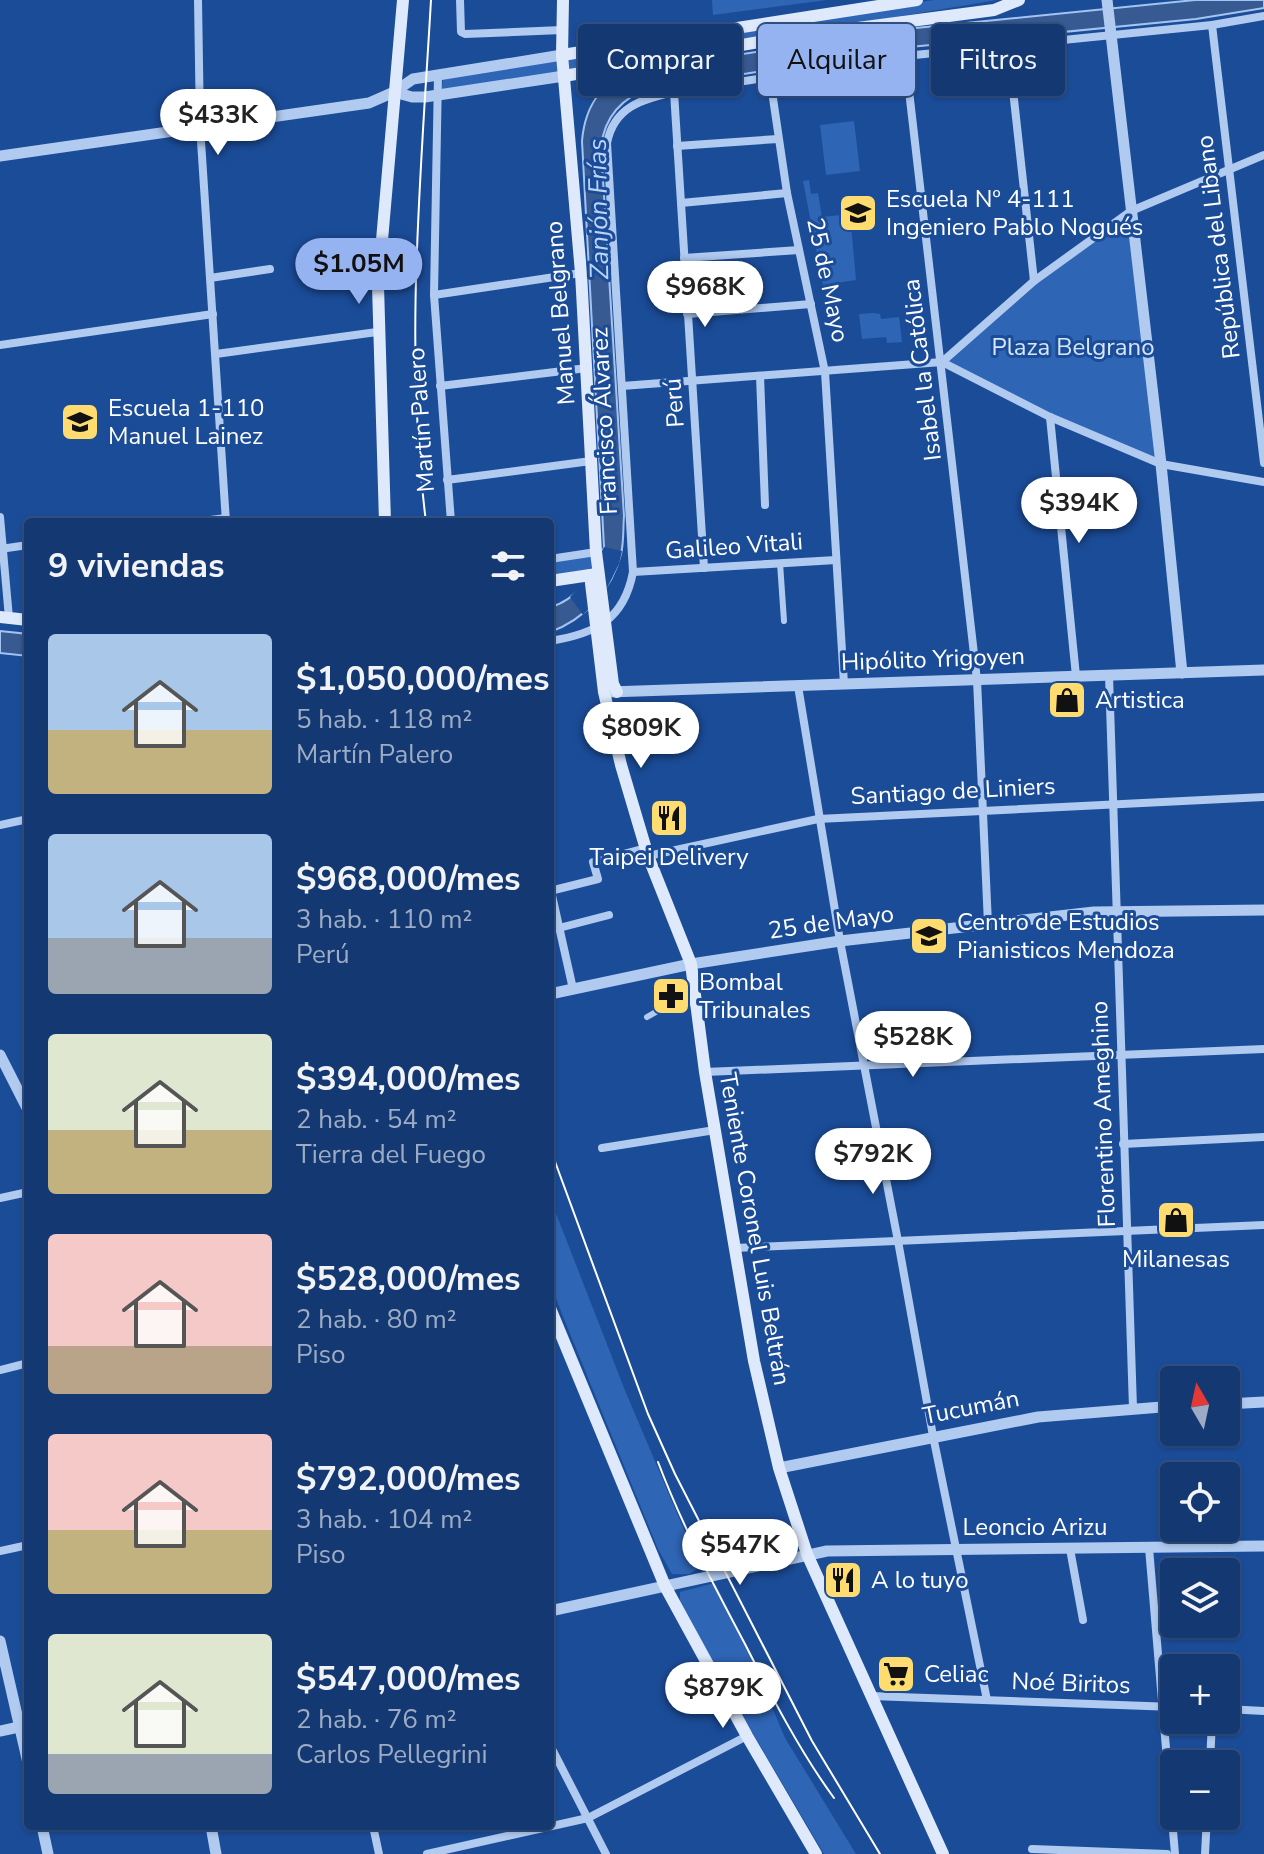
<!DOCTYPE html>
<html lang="es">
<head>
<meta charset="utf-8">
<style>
  body { margin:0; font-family:"Nunito Sans",sans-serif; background:#1d4077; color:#f1f3f6; height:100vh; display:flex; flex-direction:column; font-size:30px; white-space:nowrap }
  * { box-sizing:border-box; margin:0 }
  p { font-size:26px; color:#9dacc4 }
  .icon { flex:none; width:44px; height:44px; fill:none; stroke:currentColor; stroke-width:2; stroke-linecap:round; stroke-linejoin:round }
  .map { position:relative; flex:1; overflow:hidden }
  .panel { position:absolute; left:24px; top:518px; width:530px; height:1312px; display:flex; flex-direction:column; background:#143972; border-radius:8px; box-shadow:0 2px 6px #0004,0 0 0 2px #335384 }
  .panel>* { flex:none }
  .top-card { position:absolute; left:578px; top:24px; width:566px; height:72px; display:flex; gap:16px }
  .needle { width:52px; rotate:351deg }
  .fabs { position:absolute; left:1160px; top:1366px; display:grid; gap:16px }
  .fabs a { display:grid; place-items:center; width:80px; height:80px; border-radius:8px; background:#143972; box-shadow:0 2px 6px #0004,0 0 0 2px #335384; font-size:40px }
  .price { position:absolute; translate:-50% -68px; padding:0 18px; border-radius:28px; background:#fff; color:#222; font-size:26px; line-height:52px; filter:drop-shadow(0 2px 4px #0008) }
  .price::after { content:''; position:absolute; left:50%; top:48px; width:24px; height:18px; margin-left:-12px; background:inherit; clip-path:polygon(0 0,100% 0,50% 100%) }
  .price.selected { background:#95b2f1; color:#111 }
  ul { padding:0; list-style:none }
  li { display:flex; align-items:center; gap:24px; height:200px; padding:0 24px }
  li span { display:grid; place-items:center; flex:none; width:224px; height:160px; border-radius:8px; color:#555 }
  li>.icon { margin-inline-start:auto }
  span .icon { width:96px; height:96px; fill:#fffc; stroke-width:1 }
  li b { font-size:34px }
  h2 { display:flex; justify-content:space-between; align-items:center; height:96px; padding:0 24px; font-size:34px }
  .tag { padding:0 28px; border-radius:8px; background:#143972; box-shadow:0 2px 6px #0004,0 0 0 2px #335384; font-size:28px; line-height:72px }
  .tag.selected { background:#95b2f1; color:#111 }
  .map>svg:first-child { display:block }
  .green { fill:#2f65b5 }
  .water { fill:#375a92; stroke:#a3c4f2; stroke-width:2 }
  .pier { fill:#1b4c98 }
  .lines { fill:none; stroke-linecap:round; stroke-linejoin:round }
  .pedestrian { stroke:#b0caf0; stroke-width:6 }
  .minor { stroke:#b0caf0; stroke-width:8 }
  .tertiary { stroke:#b0caf0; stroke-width:11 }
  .secondary { stroke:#dee9fb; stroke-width:12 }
  .tram { stroke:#fff; stroke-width:2 }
  .labels { text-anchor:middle; stroke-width:6; stroke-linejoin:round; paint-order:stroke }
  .poi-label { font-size:24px; fill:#fff; stroke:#1b4c98; text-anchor:start }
  .street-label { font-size:24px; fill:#fff; stroke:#1b4c98 }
  .park-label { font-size:24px; fill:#d7e6fb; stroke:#1b4c98 }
  .water-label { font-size:26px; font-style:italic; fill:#bcd4f7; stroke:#1b4c98 }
</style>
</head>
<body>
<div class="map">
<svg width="1264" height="1854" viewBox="0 0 1264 1854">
  <rect width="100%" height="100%" fill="#1b4c98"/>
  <g class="green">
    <path d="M712,0h115l-114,15z"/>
    <path d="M934,0h63l-556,93 2,-14 269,-46z"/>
    <path d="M854,121l6,50 -34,4 -6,-50z"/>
    <path d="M809,180l2,14 7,-1 4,24 28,-3 6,66 -33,5 -20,-104z"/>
    <path d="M1129,216l30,244 -105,-43 -108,-56 89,-78z"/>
    <path d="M873,313l7,1 1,5 18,-2 3,25 -15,1 -1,-6 -24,2 -3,-25z"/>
    <path d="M596,552l4,22 -50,7v-22z"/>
    <path d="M550,1198l74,190 72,170 3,10 -10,6h-17l-14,-25 -96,-235 -12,-32z"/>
    <path d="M715,1583l28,55 42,100 71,116h-32l-82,-139 -62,-114v-9z"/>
  </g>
  <g class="water">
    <path d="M1195,0h69v8l-68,11 -286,28 -259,42c-29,7 -47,29 -50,58l23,369c-1,12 0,26 -3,38 -9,36 -37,66 -71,78v-25c26,-6 46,-35 54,-60l-22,-406c3,-36 21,-62 57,-71l267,-41z"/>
    <path d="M0,631l28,3v22l-28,-3z"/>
  </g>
  <path class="pier" d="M604,547l18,4 -3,13 -13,26 -23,25 -13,-18 21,-23z"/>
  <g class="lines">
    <g class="pedestrian">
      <path d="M780,563l4,58"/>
      <path d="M647,1017l21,-12 29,-3"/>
    </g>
    <g class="minor">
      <path d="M198,0l2,126 26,396"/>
      <path d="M460,0l1,32 4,2 97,-4"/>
      <path d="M1212,25l52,438"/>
      <path d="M1008,45l26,236"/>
      <path d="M905,56l72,624 11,244"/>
      <path d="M438,75l-4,220 17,227"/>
      <path d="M770,78l17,115 38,179 19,312"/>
      <path d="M674,92l30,476"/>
      <path d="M677,146l101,-7"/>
      <path d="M681,203l106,-10"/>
      <path d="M684,258l115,-8"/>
      <path d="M210,278l60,-9"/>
      <path d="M434,295l147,-22"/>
      <path d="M687,314l124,-10"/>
      <path d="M0,345l213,-31"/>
      <path d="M216,354l161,-22"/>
      <path d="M942,362l92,-81 97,-70 133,-56"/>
      <path d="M942,362l108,55 111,47 103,18"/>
      <path d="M760,376l5,129"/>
      <path d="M440,386l147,-18"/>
      <path d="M622,386l320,-24"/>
      <path d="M1050,417l26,259"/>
      <path d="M447,480l144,-19"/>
      <path d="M0,517l9,101"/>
      <path d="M195,522l31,-4"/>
      <path d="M0,549l28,-4"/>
      <path d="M550,559l46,-7"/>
      <path d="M633,572l203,-12"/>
      <path d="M550,641c45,-7 74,-21 83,-69l-26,-429c7,-36 35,-44 67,-51l231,-36 307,-31 52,-9"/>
      <path d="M1109,675l24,733"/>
      <path d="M798,686l42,255 58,300 35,195 54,264"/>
      <path d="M0,825l28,-6"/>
      <path d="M648,856l170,-37 446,-22"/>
      <path d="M550,891l48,-12 -5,-17 53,-14"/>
      <path d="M551,891l22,98"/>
      <path d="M559,928l50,-13"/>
      <path d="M705,1072l559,-23"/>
      <path d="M1123,1144l141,-7"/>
      <path d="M602,1148l113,-18"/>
      <path d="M0,1198l28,-6"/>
      <path d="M734,1248l530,-23"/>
      <path d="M0,1370l28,-7"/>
      <path d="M1149,1548l26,306"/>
      <path d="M1070,1549l13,71"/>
      <path d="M0,1551l28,-6"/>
      <path d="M871,1696l303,11"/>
      <path d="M1226,1709l38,2"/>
      <path d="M550,1745l56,109"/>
      <path d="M1210,1764l2,-44"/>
      <path d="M373,1826l6,28"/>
      <path d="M1032,1849l135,5"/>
      <path d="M427,1854l161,-36 159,-82"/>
      <path d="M1205,1854l2,-38"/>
    </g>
    <g class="tertiary">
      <path d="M1107,0l54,464 21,209"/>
      <path d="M394,92l18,5h13l139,-21"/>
      <path d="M0,156l369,-53 25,-11 19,-13 149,-24"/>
      <path d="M609,692l655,-22"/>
      <path d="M550,994l141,-30 149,-23 254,-29 170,-2"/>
      <path d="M0,1055l28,55"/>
      <path d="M1226,1404l38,-2"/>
      <path d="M779,1468l259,-51 136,-11"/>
      <path d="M550,1611l277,-60 437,-5"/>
      <path d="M0,1641l28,122"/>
      <path d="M0,1731l28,-6"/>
      <path d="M42,1826l6,28"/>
      <path d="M211,1826l5,28"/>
    </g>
    <g class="secondary">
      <path d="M563,0l-1,55 19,218 15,279 17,132 4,8"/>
      <path d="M562,55l355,-55"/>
      <path d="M564,76l218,-38 212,-28 25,-10"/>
      <path d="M385,522l-7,-236 25,-286"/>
      <path d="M590,575l14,117 17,73 27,91 43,108 14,108 49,289 25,107 28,86 136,300"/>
      <path d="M550,581l47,-7"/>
      <path d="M0,617l28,3"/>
      <path d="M550,1308l115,278 82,150 69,118"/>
    </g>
    <g class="tram">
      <path d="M426,522c-22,-174 -5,-348 5,-522"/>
      <path d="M550,1148l98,266 27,60 137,267 68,113"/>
      <path d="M658,1462c24,63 55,122 87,182 27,53 54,106 89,154"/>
    </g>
  </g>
  <defs>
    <symbol id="school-square" viewBox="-11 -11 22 22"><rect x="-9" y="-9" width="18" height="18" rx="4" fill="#ffdc6f" stroke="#1b4c98"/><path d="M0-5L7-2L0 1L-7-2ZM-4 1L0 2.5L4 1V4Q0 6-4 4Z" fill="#111"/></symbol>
    <symbol id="shop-square" viewBox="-11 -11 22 22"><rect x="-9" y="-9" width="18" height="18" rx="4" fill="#ffdc6f" stroke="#1b4c98"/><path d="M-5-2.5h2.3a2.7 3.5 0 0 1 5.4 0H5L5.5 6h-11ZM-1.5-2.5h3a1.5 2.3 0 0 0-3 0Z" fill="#111"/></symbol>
    <symbol id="restaurant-square" viewBox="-11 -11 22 22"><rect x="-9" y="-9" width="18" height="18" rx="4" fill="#ffdc6f" stroke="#1b4c98"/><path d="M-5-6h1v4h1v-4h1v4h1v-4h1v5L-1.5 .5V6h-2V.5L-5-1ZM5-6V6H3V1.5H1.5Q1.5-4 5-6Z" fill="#111"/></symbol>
    <symbol id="pharmacy-square" viewBox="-11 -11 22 22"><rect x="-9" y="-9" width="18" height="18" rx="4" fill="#ffdc6f" stroke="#1b4c98"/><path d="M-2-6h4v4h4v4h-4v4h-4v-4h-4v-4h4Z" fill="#111"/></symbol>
    <symbol id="supermarket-square" viewBox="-11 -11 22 22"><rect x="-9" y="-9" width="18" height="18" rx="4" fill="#ffdc6f" stroke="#1b4c98"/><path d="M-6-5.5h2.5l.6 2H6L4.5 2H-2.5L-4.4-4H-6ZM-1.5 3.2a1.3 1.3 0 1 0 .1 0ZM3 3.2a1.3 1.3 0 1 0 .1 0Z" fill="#111"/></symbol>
  </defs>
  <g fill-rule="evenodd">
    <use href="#school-square" x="836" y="191" width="44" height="44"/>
    <use href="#school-square" x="58" y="400" width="44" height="44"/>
    <use href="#shop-square" x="1045" y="678" width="44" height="44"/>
    <use href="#restaurant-square" x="647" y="796" width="44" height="44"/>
    <use href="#school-square" x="907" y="914" width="44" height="44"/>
    <use href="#pharmacy-square" x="649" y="974" width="44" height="44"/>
    <use href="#shop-square" x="1154" y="1198" width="44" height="44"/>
    <use href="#restaurant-square" x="821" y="1558" width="44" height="44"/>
    <use href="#supermarket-square" x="874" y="1652" width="44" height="44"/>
  </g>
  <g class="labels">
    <g class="poi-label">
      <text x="886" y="207">Escuela Nº 4-111<tspan x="886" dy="28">Ingeniero Pablo Nogués</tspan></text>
      <text x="108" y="416">Escuela 1-110<tspan x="108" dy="28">Manuel Lainez</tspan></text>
      <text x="1095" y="708">Artistica</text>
      <text x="669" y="865" text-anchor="middle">Taipei Delivery</text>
      <text x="957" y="930">Centro de Estudios<tspan x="957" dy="28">Pianisticos Mendoza</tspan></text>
      <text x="699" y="990">Bombal<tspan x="699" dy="28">Tribunales</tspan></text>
      <text x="1176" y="1267" text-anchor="middle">Milanesas</text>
      <text x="871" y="1588">A lo tuyo</text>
      <text x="924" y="1682">Celiac</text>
    </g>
    <g class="street-label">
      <text transform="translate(1218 247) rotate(-97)" y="8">República del Libano</text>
      <text transform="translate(828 280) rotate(78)" y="8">25 de Mayo</text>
      <text transform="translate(560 313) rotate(-94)" y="8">Manuel Belgrano</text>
      <text transform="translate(922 370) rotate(-97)" y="8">Isabel la Católica</text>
      <text transform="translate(674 403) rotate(-94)" y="8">Perú</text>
      <text transform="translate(421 420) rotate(-94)" y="8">Martín Palero</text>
      <text transform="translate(604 421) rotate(-93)" y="8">Francisco Álvarez</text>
      <text transform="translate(734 546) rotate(-4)" y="8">Galileo Vitali</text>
      <text transform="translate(933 659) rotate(-2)" y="8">Hipólito Yrigoyen</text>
      <text transform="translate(953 791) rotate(-3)" y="8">Santiago de Liniers</text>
      <text transform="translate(831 922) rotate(-8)" y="8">25 de Mayo</text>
      <text transform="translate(1103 1114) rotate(-92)" y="8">Florentino Ameghino</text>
      <text transform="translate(755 1229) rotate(80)" y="8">Teniente Coronel Luis Beltrán</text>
      <text transform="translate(971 1407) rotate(-11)" y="8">Tucumán</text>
      <text x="1035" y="1535">Leoncio Arizu</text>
      <text transform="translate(1071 1683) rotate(2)" y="8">Noé Biritos</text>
    </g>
    <g class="park-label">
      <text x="1073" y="355">Plaza Belgrano</text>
    </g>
    <g class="water-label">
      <text transform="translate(598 209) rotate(-91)" y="9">Zanjón Frías</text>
    </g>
  </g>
</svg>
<div class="fabs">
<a><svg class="needle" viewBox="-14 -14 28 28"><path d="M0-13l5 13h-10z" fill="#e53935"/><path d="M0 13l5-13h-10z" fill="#9dacc4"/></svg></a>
<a><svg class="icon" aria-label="locate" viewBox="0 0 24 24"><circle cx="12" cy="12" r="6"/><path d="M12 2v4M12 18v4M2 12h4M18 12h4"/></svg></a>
<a><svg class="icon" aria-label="layers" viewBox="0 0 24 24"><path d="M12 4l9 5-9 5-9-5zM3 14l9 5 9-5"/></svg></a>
<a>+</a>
<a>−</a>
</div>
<b class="price" style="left:218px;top:157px">$433K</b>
<b class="price selected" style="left:359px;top:306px">$1.05M</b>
<b class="price" style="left:705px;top:329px">$968K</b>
<b class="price" style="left:1079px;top:545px">$394K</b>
<b class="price" style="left:641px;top:770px">$809K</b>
<b class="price" style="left:913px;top:1079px">$528K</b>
<b class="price" style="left:873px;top:1196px">$792K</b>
<b class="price" style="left:740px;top:1587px">$547K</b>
<b class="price" style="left:723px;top:1730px">$879K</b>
<div class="top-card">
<a class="tag">Comprar</a>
<a class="tag selected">Alquilar</a>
<a class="tag">Filtros</a>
</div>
<section class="panel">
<h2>9 viviendas<svg class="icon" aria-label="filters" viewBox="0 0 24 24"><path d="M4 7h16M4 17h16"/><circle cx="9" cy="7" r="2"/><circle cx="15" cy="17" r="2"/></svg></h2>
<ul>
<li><span style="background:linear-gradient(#a9c7e8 60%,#c2b280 0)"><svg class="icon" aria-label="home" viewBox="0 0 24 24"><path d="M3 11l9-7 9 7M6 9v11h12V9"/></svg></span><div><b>$1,050,000/mes</b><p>5 hab. · 118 m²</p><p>Martín Palero</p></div></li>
<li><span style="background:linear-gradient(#a9c7e8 65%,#9aa5b1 0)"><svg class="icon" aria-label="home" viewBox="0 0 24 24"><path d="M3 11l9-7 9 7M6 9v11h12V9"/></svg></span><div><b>$968,000/mes</b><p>3 hab. · 110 m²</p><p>Perú</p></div></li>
<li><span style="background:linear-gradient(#dfe7d0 60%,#c2b280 0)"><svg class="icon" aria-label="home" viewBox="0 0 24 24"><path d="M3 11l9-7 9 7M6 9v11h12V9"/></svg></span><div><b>$394,000/mes</b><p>2 hab. · 54 m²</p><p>Tierra del Fuego</p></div></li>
<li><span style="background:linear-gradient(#f6c9c9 70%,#b9a48a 0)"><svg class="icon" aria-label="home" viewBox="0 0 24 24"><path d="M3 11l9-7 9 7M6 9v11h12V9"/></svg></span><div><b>$528,000/mes</b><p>2 hab. · 80 m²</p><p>Piso</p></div></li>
<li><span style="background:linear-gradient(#f6c9c9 60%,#c2b280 0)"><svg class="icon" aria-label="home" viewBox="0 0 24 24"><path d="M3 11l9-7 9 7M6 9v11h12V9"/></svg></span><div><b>$792,000/mes</b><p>3 hab. · 104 m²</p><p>Piso</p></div></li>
<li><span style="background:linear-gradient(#dfe7d0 75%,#9aa5b1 0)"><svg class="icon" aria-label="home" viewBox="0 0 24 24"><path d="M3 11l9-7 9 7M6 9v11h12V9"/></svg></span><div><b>$547,000/mes</b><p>2 hab. · 76 m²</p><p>Carlos Pellegrini</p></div></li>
</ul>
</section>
</div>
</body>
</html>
